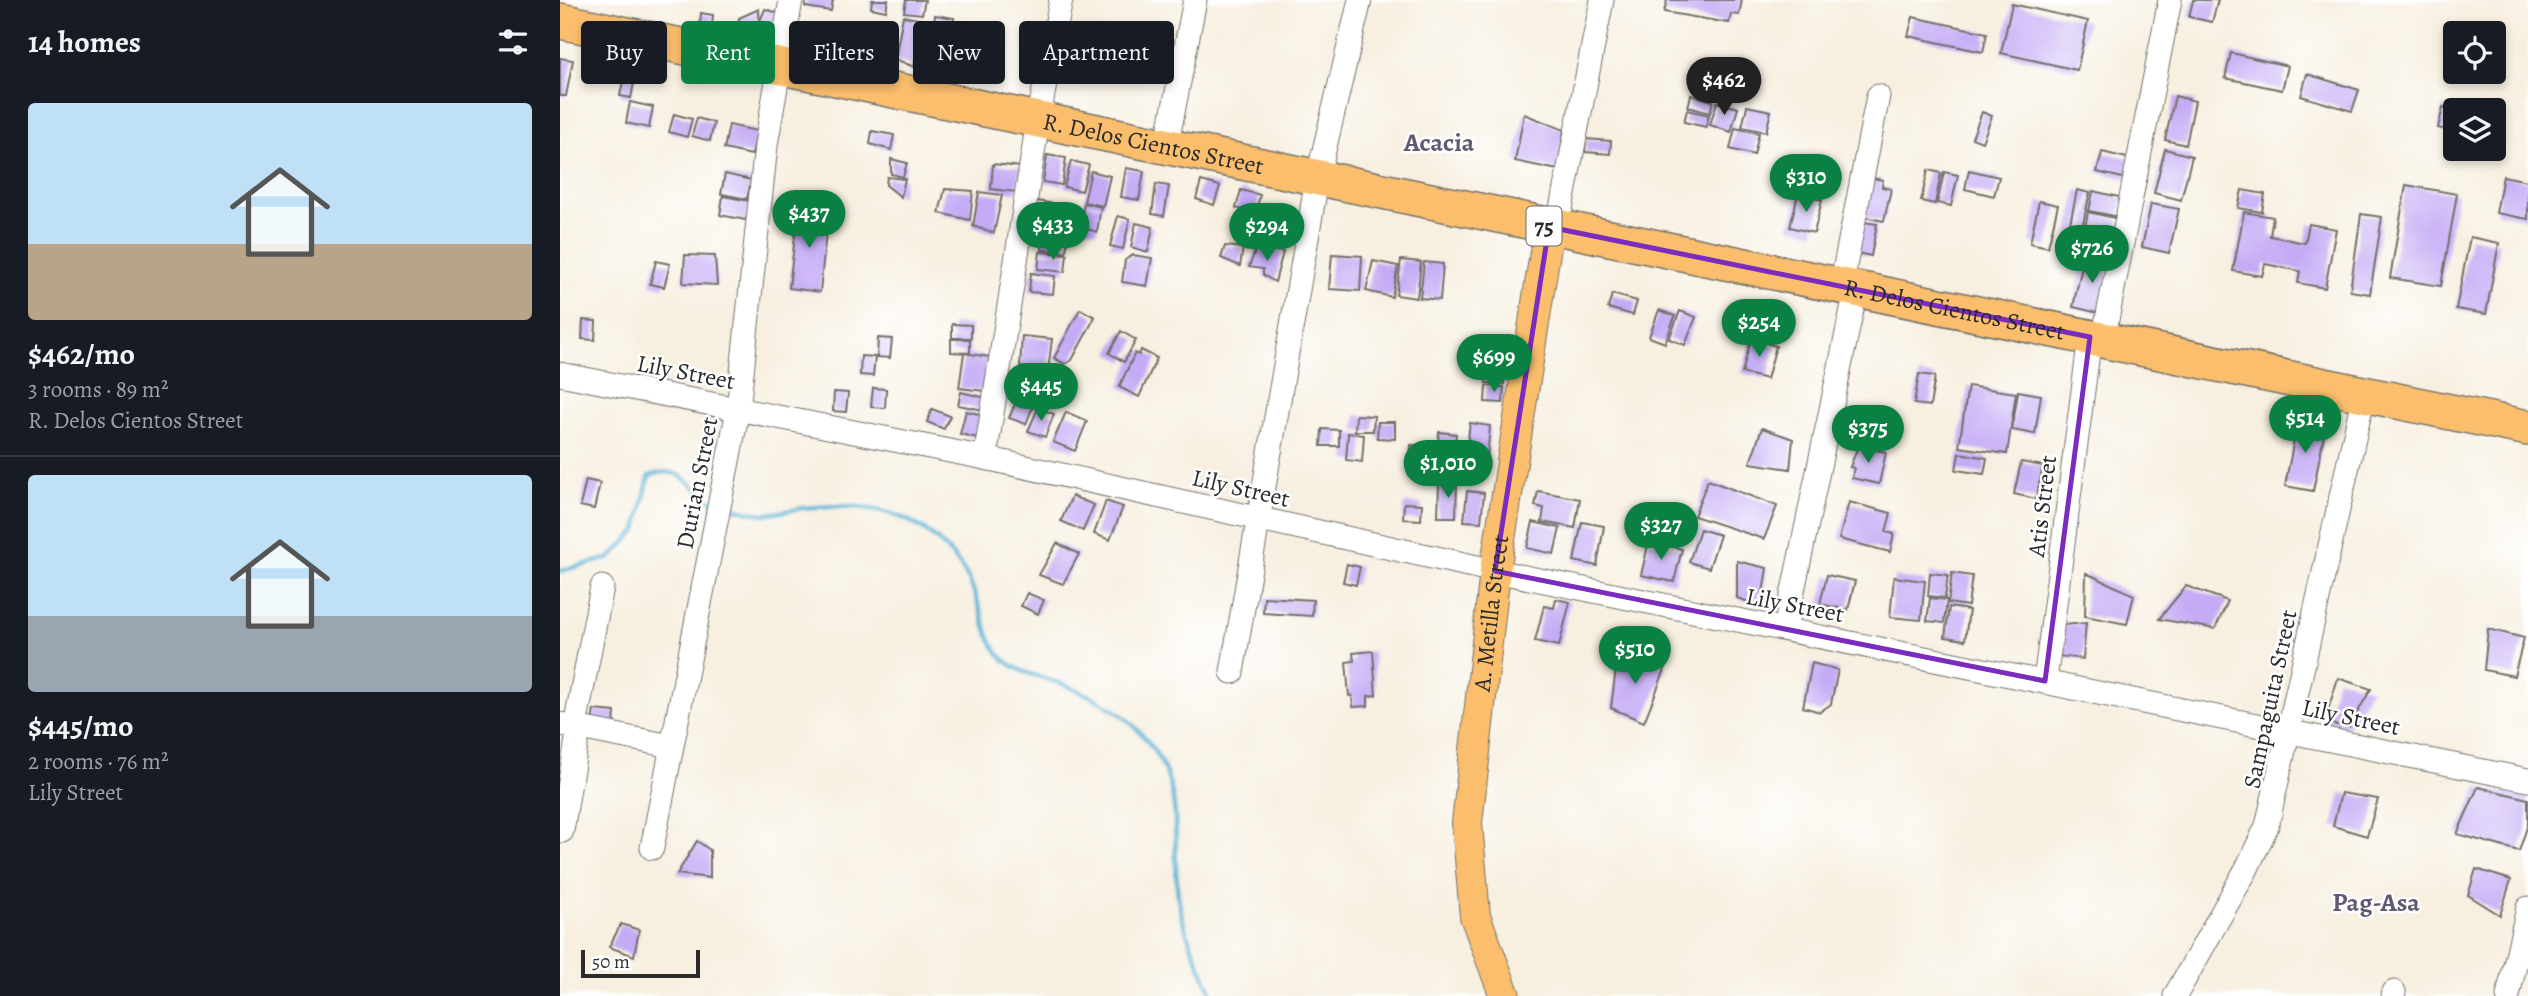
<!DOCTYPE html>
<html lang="en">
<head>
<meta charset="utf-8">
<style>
  body { margin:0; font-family:Alegreya,serif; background:#20242c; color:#f1f3f6; height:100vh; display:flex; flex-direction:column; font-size:26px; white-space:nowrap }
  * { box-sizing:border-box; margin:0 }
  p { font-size:23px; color:#9ea1a6 }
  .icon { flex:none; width:38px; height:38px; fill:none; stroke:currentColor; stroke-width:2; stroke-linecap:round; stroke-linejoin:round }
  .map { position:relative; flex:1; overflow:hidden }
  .side { display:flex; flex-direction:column; background:#171b24; width:560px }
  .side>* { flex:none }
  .top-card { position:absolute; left:21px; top:21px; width:665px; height:63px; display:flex; gap:14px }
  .tools { position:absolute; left:1883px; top:21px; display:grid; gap:14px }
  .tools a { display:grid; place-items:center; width:63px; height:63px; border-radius:7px; background:#171b24; box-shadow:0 4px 10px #0003; font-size:35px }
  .scale { position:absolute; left:21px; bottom:18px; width:119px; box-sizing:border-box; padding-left:7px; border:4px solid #2b2b2b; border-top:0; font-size:19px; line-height:24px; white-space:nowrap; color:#2b2b2b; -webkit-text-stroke:5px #fff; paint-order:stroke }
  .price { position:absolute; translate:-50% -60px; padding:0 16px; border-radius:24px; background:#0b8043; color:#fff; font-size:23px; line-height:46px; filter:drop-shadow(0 2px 4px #0008) }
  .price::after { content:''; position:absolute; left:50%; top:42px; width:21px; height:16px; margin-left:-10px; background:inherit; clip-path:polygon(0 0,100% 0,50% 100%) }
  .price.on { background:#222; color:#fff }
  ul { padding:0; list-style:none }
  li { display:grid; align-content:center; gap:14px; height:371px; padding:0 28px }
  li+li { border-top:2px solid #363941 }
  li span { display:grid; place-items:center; height:217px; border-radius:7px; color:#555 }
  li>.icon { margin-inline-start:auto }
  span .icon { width:126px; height:126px; fill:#fffc; stroke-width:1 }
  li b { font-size:30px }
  h2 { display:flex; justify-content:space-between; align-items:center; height:84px; padding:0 28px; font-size:30px }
  .chip { padding:0 24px; border-radius:7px; background:#171b24; box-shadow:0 4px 10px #0003; font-size:24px; line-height:63px }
  .chip.on { background:#0b8043; color:#fff }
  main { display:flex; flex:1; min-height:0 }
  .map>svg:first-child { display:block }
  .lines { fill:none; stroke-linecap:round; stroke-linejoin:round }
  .stream { stroke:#55b0d3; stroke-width:4.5 }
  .building { fill:#c5abf5 }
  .minor-casing { stroke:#72706a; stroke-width:25 }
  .major-casing { stroke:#72706a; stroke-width:32 }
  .highway-casing { stroke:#72706a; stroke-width:38 }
  .minor { stroke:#fff; stroke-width:23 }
  .major { stroke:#fabe6d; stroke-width:30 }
  .highway { stroke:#fabe6d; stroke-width:35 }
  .marked { fill:none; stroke:#7b2cbf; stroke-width:5; stroke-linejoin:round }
  .labels { text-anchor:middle; stroke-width:5; stroke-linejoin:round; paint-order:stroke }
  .shield { fill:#fff; stroke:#6b6b6b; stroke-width:2 }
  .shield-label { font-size:23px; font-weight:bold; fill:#2b2b2b }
  .street-label { font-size:24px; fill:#2b2b2b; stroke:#fff }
  .neighbourhood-label { font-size:26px; font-weight:bold; fill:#615872; stroke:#fff }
</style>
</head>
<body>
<main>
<section class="side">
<h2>14 homes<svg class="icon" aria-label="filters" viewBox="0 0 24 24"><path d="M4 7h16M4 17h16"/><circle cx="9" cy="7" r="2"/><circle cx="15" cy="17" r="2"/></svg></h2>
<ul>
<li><span style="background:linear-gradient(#bfe0f5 65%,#b9a48a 0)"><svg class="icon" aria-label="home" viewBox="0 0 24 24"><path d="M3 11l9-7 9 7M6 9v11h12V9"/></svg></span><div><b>$462/mo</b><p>3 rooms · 89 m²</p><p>R. Delos Cientos Street</p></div></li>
<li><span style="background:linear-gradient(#bfe0f5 65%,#9aa5b1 0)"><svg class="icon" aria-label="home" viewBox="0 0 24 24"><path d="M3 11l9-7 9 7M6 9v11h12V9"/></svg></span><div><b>$445/mo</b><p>2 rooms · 76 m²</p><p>Lily Street</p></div></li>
</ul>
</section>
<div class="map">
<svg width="1968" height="996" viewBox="0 0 1968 996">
  <rect width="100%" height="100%" fill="#fff"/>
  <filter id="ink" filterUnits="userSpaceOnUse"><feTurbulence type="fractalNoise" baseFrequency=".0143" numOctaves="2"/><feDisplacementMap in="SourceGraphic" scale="14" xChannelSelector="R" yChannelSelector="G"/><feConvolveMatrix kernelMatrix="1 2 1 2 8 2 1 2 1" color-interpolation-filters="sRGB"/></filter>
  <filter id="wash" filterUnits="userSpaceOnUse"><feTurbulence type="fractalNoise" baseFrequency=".00686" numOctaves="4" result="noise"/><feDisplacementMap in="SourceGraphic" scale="28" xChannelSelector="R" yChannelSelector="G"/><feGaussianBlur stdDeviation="1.57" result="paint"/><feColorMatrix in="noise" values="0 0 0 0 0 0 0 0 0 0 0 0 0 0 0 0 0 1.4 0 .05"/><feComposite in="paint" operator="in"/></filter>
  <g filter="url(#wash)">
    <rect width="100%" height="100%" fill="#f7efdf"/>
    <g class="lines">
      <g class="stream">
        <path d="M169,507c12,2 25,7 37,7 12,-1 25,-4 37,-6 66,-7 119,3 159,60 18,25 21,68 38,87 15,19 46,22 67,31 23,9 51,23 68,41 55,57 35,101 43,169 5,37 21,66 35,100"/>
        <path d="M0,571l50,-13 27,-28 12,-54c33,-13 40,11 64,26"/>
      </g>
    </g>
    <g id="blocks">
      <g class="building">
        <path d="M246,0h27l-2,11 -26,-4z"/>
        <path d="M312,0h16l-2,11 -15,-3z"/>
        <path d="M346,0h19l-3,14 -18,-2z"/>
        <path d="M1107,0h75l-3,15 -8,-1 -2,9 -65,-11z"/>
        <path d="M1633,0h25l-6,22 -23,-5z"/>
        <path d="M1452,4l76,17 -11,49 -76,-17z"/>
        <path d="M199,9l1,35 -24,-3 3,-23z"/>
        <path d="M205,9l13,4 -3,17 -15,-9z"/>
        <path d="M141,13l12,2 -2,24 -12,-2z"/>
        <path d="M375,15l19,3 -3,15 -18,-3z"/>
        <path d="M343,16l20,4 -9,47 -19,-8z"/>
        <path d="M1353,17l74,16 -4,19 -75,-16z"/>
        <path d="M304,33l19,2 -2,30h-18z"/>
        <path d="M1671,53l57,13 -6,24 -57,-12z"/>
        <path d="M0,58l13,2 -7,36h-6z"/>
        <path d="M65,71l11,2 -5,25 -11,-2z"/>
        <path d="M1747,74l52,16 -7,21 -51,-15z"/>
        <path d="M1136,76l26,3 -2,13 -25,-2z"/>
        <path d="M1131,95l22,6 -3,12 -22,-6z"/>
        <path d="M1615,96l20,5 -9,44 -21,-5z"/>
        <path d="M70,102l23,5 -4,21 -23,-5z"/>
        <path d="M1157,102l21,6 -7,24 -21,-7z"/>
        <path d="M1187,106l24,5 -5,21 -24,-5z"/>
        <path d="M1883,107l12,3v22l-17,-4z"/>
        <path d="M1127,110l22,5 -3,12 -22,-5z"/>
        <path d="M1422,112l10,4 -10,26 -10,-4z"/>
        <path d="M114,114l18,5 -5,18 -18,-5z"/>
        <path d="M964,114l40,16 -6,40 -43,-9z"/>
        <path d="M137,118l17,5 -4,18 -18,-5z"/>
        <path d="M169,125l28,6 -5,24 -28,-6z"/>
        <path d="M1175,128l24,5 -5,22 -24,-6z"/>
        <path d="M312,131l22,4 -3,15 -21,-6z"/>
        <path d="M1026,139l25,2 -1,13 -25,-2z"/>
        <path d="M1605,149l27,7 -11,44 -27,-7z"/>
        <path d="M1542,152l29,7 -4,20 -30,-7z"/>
        <path d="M487,155l19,3 -4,27 -19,-3z"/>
        <path d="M331,159l16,4 -4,14 -12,-3z"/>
        <path d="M511,161l18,4 -7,26 -18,-4z"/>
        <path d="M433,164l28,3 -5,25 -25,-3z"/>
        <path d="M566,168l18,3 -5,29 -18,-3z"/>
        <path d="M1368,170l13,3 -6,31 -14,-3z"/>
        <path d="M1409,170l30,7 -5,19 -29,-7z"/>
        <path d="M531,171l19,5 -7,30 -19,-4z"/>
        <path d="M1384,172l14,3 -7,31 -14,-3z"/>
        <path d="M165,174l26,6 -4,19 -26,-5z"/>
        <path d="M1943,176l25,5v38l-32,-6z"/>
        <path d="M327,177l18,2 -4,18 -15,-12z"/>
        <path d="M1312,178l11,2 -1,7 9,2 -7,32 -20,-4z"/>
        <path d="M641,181l19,5 -6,19 -18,-6z"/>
        <path d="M596,184l13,2 -5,30 -12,-2z"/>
        <path d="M1846,185l51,9 -16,92 -51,-8z"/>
        <path d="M385,189l28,2 -3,29 -31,-7z"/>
        <path d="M681,190l19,5 -5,19 -19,-6z"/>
        <path d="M1517,190l13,3 -11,47 -12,-2z"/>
        <path d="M1682,190l23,4 -3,18 -24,-4z"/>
        <path d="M1533,191l30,7 -4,19 -30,-6z"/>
        <path d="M419,192l23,3 -8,38 -21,-7z"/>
        <path d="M1238,194l24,6 -8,33 -24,-6z"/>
        <path d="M163,196l27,5 -4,19 -26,-5z"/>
        <path d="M476,201l28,4 -2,15 -28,-4z"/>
        <path d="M1479,201l19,4 -10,42 -18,-4z"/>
        <path d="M524,203l17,4 -4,25 -17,-5z"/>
        <path d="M1591,204l28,5 -10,44 -27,-6z"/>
        <path d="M238,209l30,3 -8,80 -31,-4z"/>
        <path d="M1528,212l31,7 -6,29 -31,-6z"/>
        <path d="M1684,212l29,5 -3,19 35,7 4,-19 27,5 -11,59 -27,-5 2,-12 -35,-7 -3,12 -29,-5z"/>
        <path d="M720,213l17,3 -7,27 -13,-6z"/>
        <path d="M1801,214l21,3 -12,77 -20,-3z"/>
        <path d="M558,216l12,3 -7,30 -13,-3z"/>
        <path d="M1304,222l13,2 -6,32 -14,-3z"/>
        <path d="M576,223l17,4 -5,25 -17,-5z"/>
        <path d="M485,227l24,3 -3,22 -24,-2z"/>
        <path d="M1910,237l29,6 -13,71 -30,-5z"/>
        <path d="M665,246l18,2 -3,18 -19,-8z"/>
        <path d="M696,249l27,3 -8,30 -12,-7v-6l-14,-2z"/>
        <path d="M480,252l27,2 -2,18 -27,-3z"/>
        <path d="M772,254l30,2 -2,35 -31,-2z"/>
        <path d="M125,255l30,1 2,29 -34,-2z"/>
        <path d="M573,255l19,3 -5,28 -25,-4 3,-22z"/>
        <path d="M1524,257l26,6 -11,50 -26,-6z"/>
        <path d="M841,260l20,2 -4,36 -21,-3z"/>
        <path d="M96,261l14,3 -6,23 -14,-3z"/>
        <path d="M813,261l25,5 -6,31 -26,-6z"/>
        <path d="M864,262l19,2 -3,36 -20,-2z"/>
        <path d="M471,273l24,3 -2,18 -24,-2z"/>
        <path d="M1052,294l25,7 -4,14 -25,-7z"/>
        <path d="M520,309l15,8 -23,43 -7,4 -11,-6z"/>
        <path d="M1099,310l16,6 -10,27 -16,-6z"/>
        <path d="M1120,311l16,6 -11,28 -16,-6z"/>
        <path d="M23,320l13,1 -1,19 -13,-1z"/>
        <path d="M392,324l19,1v13h-19z"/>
        <path d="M561,331l15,9 -12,22 -15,-9z"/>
        <path d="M462,336l30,3 -4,32 -28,-4z"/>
        <path d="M318,338l14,1 -2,19 -13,-1z"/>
        <path d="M391,339h19v14l-19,-1z"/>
        <path d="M1191,339l25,7 -9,33 -25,-6z"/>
        <path d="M581,350l16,8 -18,39 -20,-10 16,-34 4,2z"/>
        <path d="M404,353l26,4 -5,34 -26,-3z"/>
        <path d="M301,356l14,1 -2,19 -13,-1z"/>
        <path d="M927,367l18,1 -1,16 -18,-1z"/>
        <path d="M1359,374l16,2 -5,30 -16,-2z"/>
        <path d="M483,380l23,11 -8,16 -23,-11z"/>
        <path d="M926,386l18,1 -1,16 -18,-1z"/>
        <path d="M1408,386l48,7 -9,61 -48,-7z"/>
        <path d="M313,388l13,1 -1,19 -14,-1z"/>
        <path d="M1458,391l23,4 -6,39 -23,-4z"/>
        <path d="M274,392l14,1 -2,19 -13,-1z"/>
        <path d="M401,392l25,6 -2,12 -26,-5z"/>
        <path d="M459,395l16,6 -9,23 -17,-6z"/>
        <path d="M478,408l16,6 -9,23 -17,-6z"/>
        <path d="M372,409l18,7 -6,13 -17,-7z"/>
        <path d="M1298,409l16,2 -4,30 -16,-3z"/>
        <path d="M406,411l17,4 -5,23 -18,-4z"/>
        <path d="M506,412l21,9 -12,30 -22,-9z"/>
        <path d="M796,415l18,1 -1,15h-18z"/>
        <path d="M1738,419l28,6 -13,66 -28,-5z"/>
        <path d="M818,422h17v17l-18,-1z"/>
        <path d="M910,423l20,3 -3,32 -21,-2z"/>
        <path d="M1202,428l31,11 -3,30 -40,-6z"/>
        <path d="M762,429l17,1v16h-18z"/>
        <path d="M879,432l17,2 -3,29 -17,-1z"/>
        <path d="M788,433l16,2 -2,27 -16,-2z"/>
        <path d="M851,445l24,2 -2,30 -24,-2z"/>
        <path d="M1298,446l28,6 -7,32 -27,-6 2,-10 -4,-1z"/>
        <path d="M1399,453l28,5 -3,16 -28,-4z"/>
        <path d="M1461,462l22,4 -7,33 -22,-5z"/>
        <path d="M26,480l14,3 -6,26 -14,-3z"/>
        <path d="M1148,480l69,26 -13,33 -70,-23z"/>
        <path d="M879,483h18l-1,34h-18z"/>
        <path d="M907,491l17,2 -3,29 -17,-1z"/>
        <path d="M978,491l42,8 -5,29 -33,-6 2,-14 -9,-2z"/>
        <path d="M512,496l22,9 -11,26 -22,-10z"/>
        <path d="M546,501l17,6 -13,33 -16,-6z"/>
        <path d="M1289,502l42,11 -5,19 8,2 -4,18 -51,-13z"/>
        <path d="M844,503l18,1 -1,16 -18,-1z"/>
        <path d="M973,522l27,6 -6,26 -27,-6z"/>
        <path d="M1022,522l22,4 -7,40 -23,-5z"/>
        <path d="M1140,529l20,6 -11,33 -20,-6z"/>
        <path d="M1089,541l33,8 -8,33 -33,-7z"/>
        <path d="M497,543l22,11 -16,30 -24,-9z"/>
        <path d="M1177,561l30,7 -6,38 -24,-8z"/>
        <path d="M787,564l13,3 -4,18 -13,-3z"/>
        <path d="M1370,573l18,2 -3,23 -17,-2z"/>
        <path d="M1392,573l20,3 -4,30 -20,-3z"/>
        <path d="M1526,573l48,22 -7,29 -42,-8z"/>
        <path d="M1267,575l28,6 -7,29 -28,-6z"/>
        <path d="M1334,577l31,4 -4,39 -31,-3z"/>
        <path d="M1626,586l42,15 -13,28 -56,-10z"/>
        <path d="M467,593l17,7 -6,14 -17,-8z"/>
        <path d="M704,597l49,3 -1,16 -49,-3z"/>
        <path d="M1370,598l17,2 -3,23 -17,-2z"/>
        <path d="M996,599l14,3 -11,44 -24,-5 9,-35 10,2z"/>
        <path d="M1389,607l20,3 -4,30 -20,-3z"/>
        <path d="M1526,623l-3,36 -25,-3 4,-31z"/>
        <path d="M1928,629l36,9 -10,38 -30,-6z"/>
        <path d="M813,651l3,44 -8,1v10l-15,1 -1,-12 -3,1 -3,-34 8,-1 -1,-8z"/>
        <path d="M1058,652l48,15 -22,55 -33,-14z"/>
        <path d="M1252,663l26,7 -7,34 -11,8 -17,-5z"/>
        <path d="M1778,678l33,11 -22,38 -25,-4z"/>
        <path d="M34,710l21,2 -1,12 -22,-2z"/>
        <path d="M1918,787l50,12v25l-9,27 -62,-17z"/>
        <path d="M1781,793l37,6 -11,37 -34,-10z"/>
        <path d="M137,841l13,9v28l-33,-4z"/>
        <path d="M1916,869l35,11 -11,35 -32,-20z"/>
        <path d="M61,924l18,6 -5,26 -25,-9z"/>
      </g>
    </g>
  </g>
  <g filter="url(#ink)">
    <use href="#blocks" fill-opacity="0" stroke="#72706a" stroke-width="2"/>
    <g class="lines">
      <defs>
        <g id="minor">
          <path d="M606,148l29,-148"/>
          <path d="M997,229l45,-229"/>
          <path d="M1281,287l37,-191"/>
          <path d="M1543,340l67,-340"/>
          <path d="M0,374l425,84 510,113 1033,209"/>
          <path d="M425,458l53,-337 23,-121"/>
          <path d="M1225,629l71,-339"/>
          <path d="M672,672l85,-492 43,-180"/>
          <path d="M1485,681l45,-344"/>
          <path d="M0,724l111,22"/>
          <path d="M15,726l27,-139"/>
          <path d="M2,831l17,-104"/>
          <path d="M92,848l86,-438 28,-265 25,-145"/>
          <path d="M1615,996l71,-126 21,-44 97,-432"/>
          <path d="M1833,996l1,-4"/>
          <path d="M1948,996l20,-88"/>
        </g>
        <g id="major">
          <path id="s1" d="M945,996l-30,-80 -8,-93 28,-252 54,-344"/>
        </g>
        <g id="highway">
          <path id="s2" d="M0,21l1968,407"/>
        </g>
      </defs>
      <use href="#minor" class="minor-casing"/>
      <use href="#major" class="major-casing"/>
      <use href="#highway" class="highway-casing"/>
      <use href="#minor" class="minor"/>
      <use href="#major" class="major"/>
      <use href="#highway" class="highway"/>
    </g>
  </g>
  <path class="marked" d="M989,227l541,110 -45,344 -550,-110z"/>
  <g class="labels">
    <rect class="shield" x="966.5" y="206.5" width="35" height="39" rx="5"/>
    <g class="shield-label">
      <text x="984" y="234">75</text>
    </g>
    <g class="street-label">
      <text dy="8" stroke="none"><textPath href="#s2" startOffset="606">R. Delos Cientos Street</textPath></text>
      <text dy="8" stroke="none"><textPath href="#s2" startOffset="1424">R. Delos Cientos Street</textPath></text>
      <text transform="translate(126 372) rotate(11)" y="8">Lily Street</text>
      <text transform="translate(137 483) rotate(-79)" y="8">Durian Street</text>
      <text transform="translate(681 488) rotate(13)" y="8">Lily Street</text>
      <text transform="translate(1482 506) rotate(-83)" y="8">Atis Street</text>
      <text transform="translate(1235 605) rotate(11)" y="8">Lily Street</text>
      <text dy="8" stroke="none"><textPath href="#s1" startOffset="390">A. Metilla Street</textPath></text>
      <text transform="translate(1710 699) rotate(-78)" y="8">Sampaguita Street</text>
      <text transform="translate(1791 717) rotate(12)" y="8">Lily Street</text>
    </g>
    <g class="neighbourhood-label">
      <text x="879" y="151">Acacia</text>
      <text x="1816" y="911">Pag-Asa</text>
    </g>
  </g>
</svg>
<div class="tools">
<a><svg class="icon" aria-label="locate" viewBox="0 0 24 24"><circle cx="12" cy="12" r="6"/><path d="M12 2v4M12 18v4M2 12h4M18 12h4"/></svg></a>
<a><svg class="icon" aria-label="layers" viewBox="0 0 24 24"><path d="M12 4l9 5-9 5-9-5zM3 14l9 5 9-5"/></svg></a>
</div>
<div class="scale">50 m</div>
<b class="price on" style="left:1164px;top:117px">$462</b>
<b class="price" style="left:1246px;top:214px">$310</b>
<b class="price" style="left:249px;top:250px">$437</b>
<b class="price" style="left:493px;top:262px">$433</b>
<b class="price" style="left:707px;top:263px">$294</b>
<b class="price" style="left:1532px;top:285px">$726</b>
<b class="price" style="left:1199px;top:359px">$254</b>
<b class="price" style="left:934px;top:394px">$699</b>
<b class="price" style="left:481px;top:423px">$445</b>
<b class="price" style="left:1745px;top:455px">$514</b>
<b class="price" style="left:1308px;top:465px">$375</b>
<b class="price" style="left:888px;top:500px">$1,010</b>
<b class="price" style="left:1101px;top:562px">$327</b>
<b class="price" style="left:1075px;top:686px">$510</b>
<div class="top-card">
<a class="chip">Buy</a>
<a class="chip on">Rent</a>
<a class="chip">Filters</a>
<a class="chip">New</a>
<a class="chip">Apartment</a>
</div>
</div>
</main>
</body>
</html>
